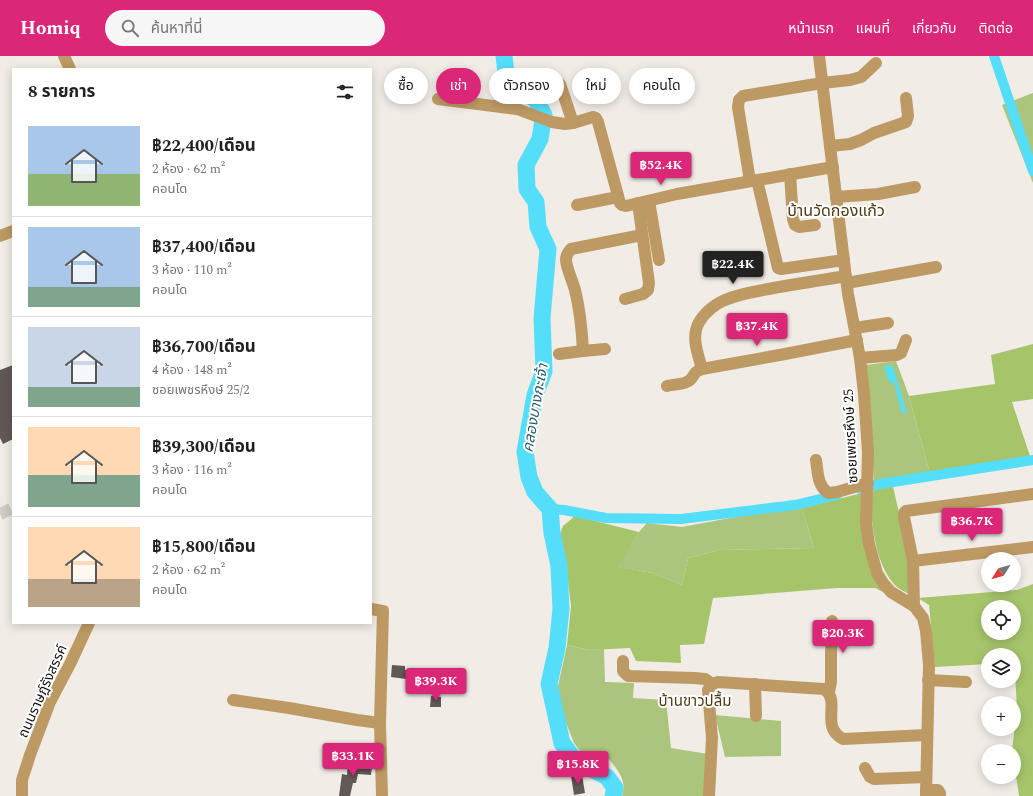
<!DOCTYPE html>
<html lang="th">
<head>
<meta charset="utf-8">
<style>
  body { margin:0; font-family:Spectral,"Noto Sans Thai",serif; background:#f6f6f6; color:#202124; height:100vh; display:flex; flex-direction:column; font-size:15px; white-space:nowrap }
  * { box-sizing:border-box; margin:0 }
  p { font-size:13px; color:#757577 }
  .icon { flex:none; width:22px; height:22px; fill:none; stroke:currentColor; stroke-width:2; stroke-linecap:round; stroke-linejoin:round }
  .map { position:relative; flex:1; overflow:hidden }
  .side { position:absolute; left:12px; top:12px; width:360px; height:556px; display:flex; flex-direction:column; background:#fff; border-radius:0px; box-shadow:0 2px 10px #0003 }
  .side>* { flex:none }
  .hud { position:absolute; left:384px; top:12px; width:380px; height:36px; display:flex; gap:8px }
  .needle { width:26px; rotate:233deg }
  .controls { position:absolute; left:981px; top:496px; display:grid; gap:8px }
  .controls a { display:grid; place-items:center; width:40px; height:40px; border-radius:50%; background:#fff; box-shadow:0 2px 10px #0003; font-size:20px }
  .price { position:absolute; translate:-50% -34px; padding:0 9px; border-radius:4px; background:#db2777; color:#fff; font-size:13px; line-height:26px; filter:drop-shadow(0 1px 2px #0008) }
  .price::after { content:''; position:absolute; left:50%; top:24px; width:12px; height:9px; margin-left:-6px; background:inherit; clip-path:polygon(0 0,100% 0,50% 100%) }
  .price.active { background:#222; color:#fff }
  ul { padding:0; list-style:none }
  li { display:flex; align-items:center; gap:12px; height:100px; padding:0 16px }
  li+li { border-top:1px solid #e0e0e0 }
  li span { display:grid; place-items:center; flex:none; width:112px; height:80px; border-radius:0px; color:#555 }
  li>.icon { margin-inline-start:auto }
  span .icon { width:48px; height:48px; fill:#fffc; stroke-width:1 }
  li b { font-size:17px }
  h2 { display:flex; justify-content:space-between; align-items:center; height:48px; padding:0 16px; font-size:17px }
  .chip { padding:0 14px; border-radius:18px; background:#fff; box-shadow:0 2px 10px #0003; font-size:14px; line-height:36px }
  .chip.active { background:#db2777; color:#fff }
  header { display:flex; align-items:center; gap:24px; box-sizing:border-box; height:56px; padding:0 20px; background:#db2777; color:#fff }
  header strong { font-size:19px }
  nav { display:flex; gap:22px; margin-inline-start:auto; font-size:14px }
  .search { width:280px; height:36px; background:#f6f6f6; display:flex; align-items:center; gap:10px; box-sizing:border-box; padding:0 14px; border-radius:22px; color:#757577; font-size:15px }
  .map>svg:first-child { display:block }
  .green { fill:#abc57c }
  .forest { fill:#a6c56a; fill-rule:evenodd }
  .water { fill:#54defa }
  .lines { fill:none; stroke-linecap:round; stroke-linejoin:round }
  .canal { stroke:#54defa; stroke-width:10 }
  .river { stroke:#54defa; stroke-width:17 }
  .building { fill:#605956 }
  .minor-tunnel { stroke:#cfcbc5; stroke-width:12; stroke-dasharray:12 6; stroke-linecap:butt }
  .minor { stroke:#bd9a64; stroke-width:12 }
  .labels { text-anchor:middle; stroke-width:4; stroke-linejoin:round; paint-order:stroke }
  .street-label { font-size:14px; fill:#110f0d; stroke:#fff }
  .water-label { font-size:15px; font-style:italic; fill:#275f6b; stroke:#fff }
  .neighbourhood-label { font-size:15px; fill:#4c3c14; stroke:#fff }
  .quarter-label { font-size:16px; fill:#4c3c14; stroke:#fff }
</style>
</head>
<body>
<header>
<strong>Homiq</strong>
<div class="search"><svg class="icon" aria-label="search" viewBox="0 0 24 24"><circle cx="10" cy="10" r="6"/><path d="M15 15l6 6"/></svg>ค้นหาที่นี่</div>
<nav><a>หน้าแรก</a><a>แผนที่</a><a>เกี่ยวกับ</a><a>ติดต่อ</a></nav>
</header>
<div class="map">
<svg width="1033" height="740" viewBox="0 0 1033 740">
  <rect width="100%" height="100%" fill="#f1ece6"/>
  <g class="green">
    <path d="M1033,37v90l-31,-78z"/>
    <path d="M896,305l13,35 21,78 -56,8 -8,-117z"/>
    <path d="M802,452l12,40 -95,2 -31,8 -6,27 -29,-12 -36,-6 22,-35 8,-9 35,4 64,-12z"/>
    <path d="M567,589l22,5 15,-1 1,33 29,1 -1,15 33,2 5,48 37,6 -2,42h-84c5,-16 -3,-24 -13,-37l-25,-3 -10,-13 -13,-33 -3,-24z"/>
    <path d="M715,659l66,6v35l-56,1z"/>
  </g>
  <g class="forest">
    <path d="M1033,288v55l-21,3 19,57 -101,15 -21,-78 86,-12 -4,-29z"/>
    <path d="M892,426l16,71 3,42c-5,-3 -12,-5 -16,-10 -21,-23 -22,-59 -26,-89l5,-6z"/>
    <path d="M862,437l10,77 11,22 -8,-4h-38l-124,10 -9,46 -24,1 1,18 -45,-2 -6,-13 -41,2 -22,-5 4,-39 -4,-33 -8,-37 4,-10 12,-10 64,16 -21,35 35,6 29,12 6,-27 31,-8 95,-2 -12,-40z"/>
    <path d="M1033,528v212h-14l-5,-34v-11h-2v-1l5,-41 -3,-54h-26v9l-53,3 -6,-62 -11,-7 99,-8zM988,551h26v26h-26z"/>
  </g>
  <path class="water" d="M889,309l4,2 14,46h-4l-2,-3 -7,-27 -5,-1 -5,-15z"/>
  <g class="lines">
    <g class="canal">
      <path d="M994,0l39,115"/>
      <path d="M860,433l20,-5 153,-24"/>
      <path d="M550,453l14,1 42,8 75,1 114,-14 42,-10"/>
    </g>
    <path class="river" d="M504,0l2,17 11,14 19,13 8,15 -4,24 -14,26 1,24 9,13 2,25 10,22 -6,69 2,53 -9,24 -10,57 4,25 6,15 15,17 2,24 7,33 2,43 -4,39 -8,36 13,59 13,17 32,17 8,11 -2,8"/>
  </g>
  <g class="building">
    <path d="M13,309v74l-10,5 -3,-6v-68z"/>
    <path d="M392,609l13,1v4h2l-1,9 -15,-2z"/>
    <path d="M431,640l10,1v10h-11z"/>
    <path d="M348,707l24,2 -1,10 -13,-1 -2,9h-3l-3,13h-11l3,-22 5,1z"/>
    <path d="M582,719l3,18 -11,2 -3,-19z"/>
  </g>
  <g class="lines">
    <path class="minor-tunnel" d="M0,458l13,-6"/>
    <g class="minor">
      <path d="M64,0l6,13"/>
      <path d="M819,0l29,238 12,64 4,36 4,58 -2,71 3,21 8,29 6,10 8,9 23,14 9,12 3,13 3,34 -3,131"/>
      <path d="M560,28l13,39"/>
      <path d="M438,43l79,10 35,13 13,2 8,-1 20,-6 3,1 2,4 22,81 2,2 4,1 51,-12 156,-27"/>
      <path d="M830,90l20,-2 11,-4 13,-7 32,-11 2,-6 -2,-18"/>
      <path d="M790,118l3,45 2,6 4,2 16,-2"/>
      <path d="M757,124l21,88 3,1 63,-9"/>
      <path d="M750,125l-12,-74 1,-7 4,-4 18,-3 61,-10 28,-3 11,-3 15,-14"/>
      <path d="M836,141l42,-3 37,-7"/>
      <path d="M649,145l10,59"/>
      <path d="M577,149l41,-8"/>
      <path d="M0,180l13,-5"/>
      <path d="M847,227l89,-16"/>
      <path d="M625,243l18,-5 5,-4 1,-7 -11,-80"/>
      <path d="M855,272l33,-5"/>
      <path d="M583,295l22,-2"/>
      <path d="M559,298l24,-3c-1,-21 -3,-41 -8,-61 -2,-8 -9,-23 -9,-30 0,-4 2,-8 5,-11l71,-14"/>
      <path d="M860,302l37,-3 4,-2 5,-13"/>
      <path d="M702,313c-3,-12 -9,-26 -6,-39 3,-13 17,-25 29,-30 10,-4 22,-7 33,-9 29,-6 59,-10 88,-15"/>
      <path d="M667,330c7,-2 18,-1 23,-6 6,-6 3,-8 12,-11l83,-15 72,-14"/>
      <path d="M816,404c2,12 1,25 12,33l9,-1 31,-9"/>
      <path d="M913,505l120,-14"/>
      <path d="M914,550l-1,-45 -9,-44v-4l2,-2 127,-17"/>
      <path d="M371,553l12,2 -3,112 2,73"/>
      <path d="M623,605v10l5,5 66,2 11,1 7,5"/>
      <path d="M928,624l38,2"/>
      <path d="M755,628l1,32"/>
      <path d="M829,636l2,-10v-29l2,-30 -1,-2"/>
      <path d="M233,644l56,8 68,12 23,3"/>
      <path d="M865,712l5,9 4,2 52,-2"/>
      <path d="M926,734h12l2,3v3"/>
      <path d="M22,740v-16l8,-25 20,-53 21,-40 18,-39"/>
      <path d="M709,740l3,-58 -4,-48 4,-6 6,-2 106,7c18,12 -5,37 19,50l84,-4"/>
    </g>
  </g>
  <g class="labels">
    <g class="street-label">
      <text transform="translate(850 380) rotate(-93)" y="5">ซอยเพชรหึงษ์ 25</text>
      <text transform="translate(42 635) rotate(-66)" y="5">ถนนราษฎ์รังสรรค์</text>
    </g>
    <g class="water-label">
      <text transform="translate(535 352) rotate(-80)" y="5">คลองบางกะเจ้า</text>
    </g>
    <g class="neighbourhood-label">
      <text x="695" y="650">บ้านขาวปลื้ม</text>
    </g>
    <g class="quarter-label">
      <text x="836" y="160">บ้านวัดกองแก้ว</text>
    </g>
  </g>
</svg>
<div class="controls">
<a><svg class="needle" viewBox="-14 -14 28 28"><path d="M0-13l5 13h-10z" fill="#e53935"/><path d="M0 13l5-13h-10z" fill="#757577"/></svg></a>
<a><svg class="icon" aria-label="locate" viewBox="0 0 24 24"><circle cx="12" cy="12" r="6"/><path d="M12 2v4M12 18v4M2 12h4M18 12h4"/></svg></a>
<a><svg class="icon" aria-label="layers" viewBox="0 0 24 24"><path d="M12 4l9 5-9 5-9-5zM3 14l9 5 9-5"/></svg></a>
<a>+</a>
<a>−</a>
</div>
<b class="price" style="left:661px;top:130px">฿52.4K</b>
<b class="price active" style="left:733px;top:229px">฿22.4K</b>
<b class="price" style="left:757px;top:291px">฿37.4K</b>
<b class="price" style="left:972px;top:486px">฿36.7K</b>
<b class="price" style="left:843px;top:598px">฿20.3K</b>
<b class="price" style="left:436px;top:646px">฿39.3K</b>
<b class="price" style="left:353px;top:721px">฿33.1K</b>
<b class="price" style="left:578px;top:729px">฿15.8K</b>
<div class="hud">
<a class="chip">ซื้อ</a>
<a class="chip active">เช่า</a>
<a class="chip">ตัวกรอง</a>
<a class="chip">ใหม่</a>
<a class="chip">คอนโด</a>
</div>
<section class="side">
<h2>8 รายการ<svg class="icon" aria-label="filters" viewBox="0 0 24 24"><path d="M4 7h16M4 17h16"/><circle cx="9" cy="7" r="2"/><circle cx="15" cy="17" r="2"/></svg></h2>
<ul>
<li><span style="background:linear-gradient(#a9c7e8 60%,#8fb573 0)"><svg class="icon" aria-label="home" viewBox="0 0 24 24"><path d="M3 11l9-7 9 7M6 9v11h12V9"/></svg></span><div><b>฿22,400/เดือน</b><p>2 ห้อง · 62 m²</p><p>คอนโด</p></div></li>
<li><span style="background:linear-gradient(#a9c7e8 75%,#7fa58c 0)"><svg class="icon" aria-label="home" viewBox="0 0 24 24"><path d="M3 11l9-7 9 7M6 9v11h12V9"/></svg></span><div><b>฿37,400/เดือน</b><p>3 ห้อง · 110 m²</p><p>คอนโด</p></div></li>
<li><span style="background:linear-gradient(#c9d6e8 75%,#7fa58c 0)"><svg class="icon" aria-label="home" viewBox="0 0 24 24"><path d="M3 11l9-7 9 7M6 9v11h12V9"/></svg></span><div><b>฿36,700/เดือน</b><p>4 ห้อง · 148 m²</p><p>ซอยเพชรหึงษ์ 25/2</p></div></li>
<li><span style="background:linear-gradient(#ffd9b3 60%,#7fa58c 0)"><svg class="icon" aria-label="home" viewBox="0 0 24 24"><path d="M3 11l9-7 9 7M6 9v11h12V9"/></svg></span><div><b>฿39,300/เดือน</b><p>3 ห้อง · 116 m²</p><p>คอนโด</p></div></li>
<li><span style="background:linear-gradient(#ffd9b3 65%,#b9a48a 0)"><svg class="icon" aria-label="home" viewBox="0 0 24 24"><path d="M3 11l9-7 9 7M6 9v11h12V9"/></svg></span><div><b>฿15,800/เดือน</b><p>2 ห้อง · 62 m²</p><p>คอนโด</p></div></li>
</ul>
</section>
</div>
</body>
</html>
